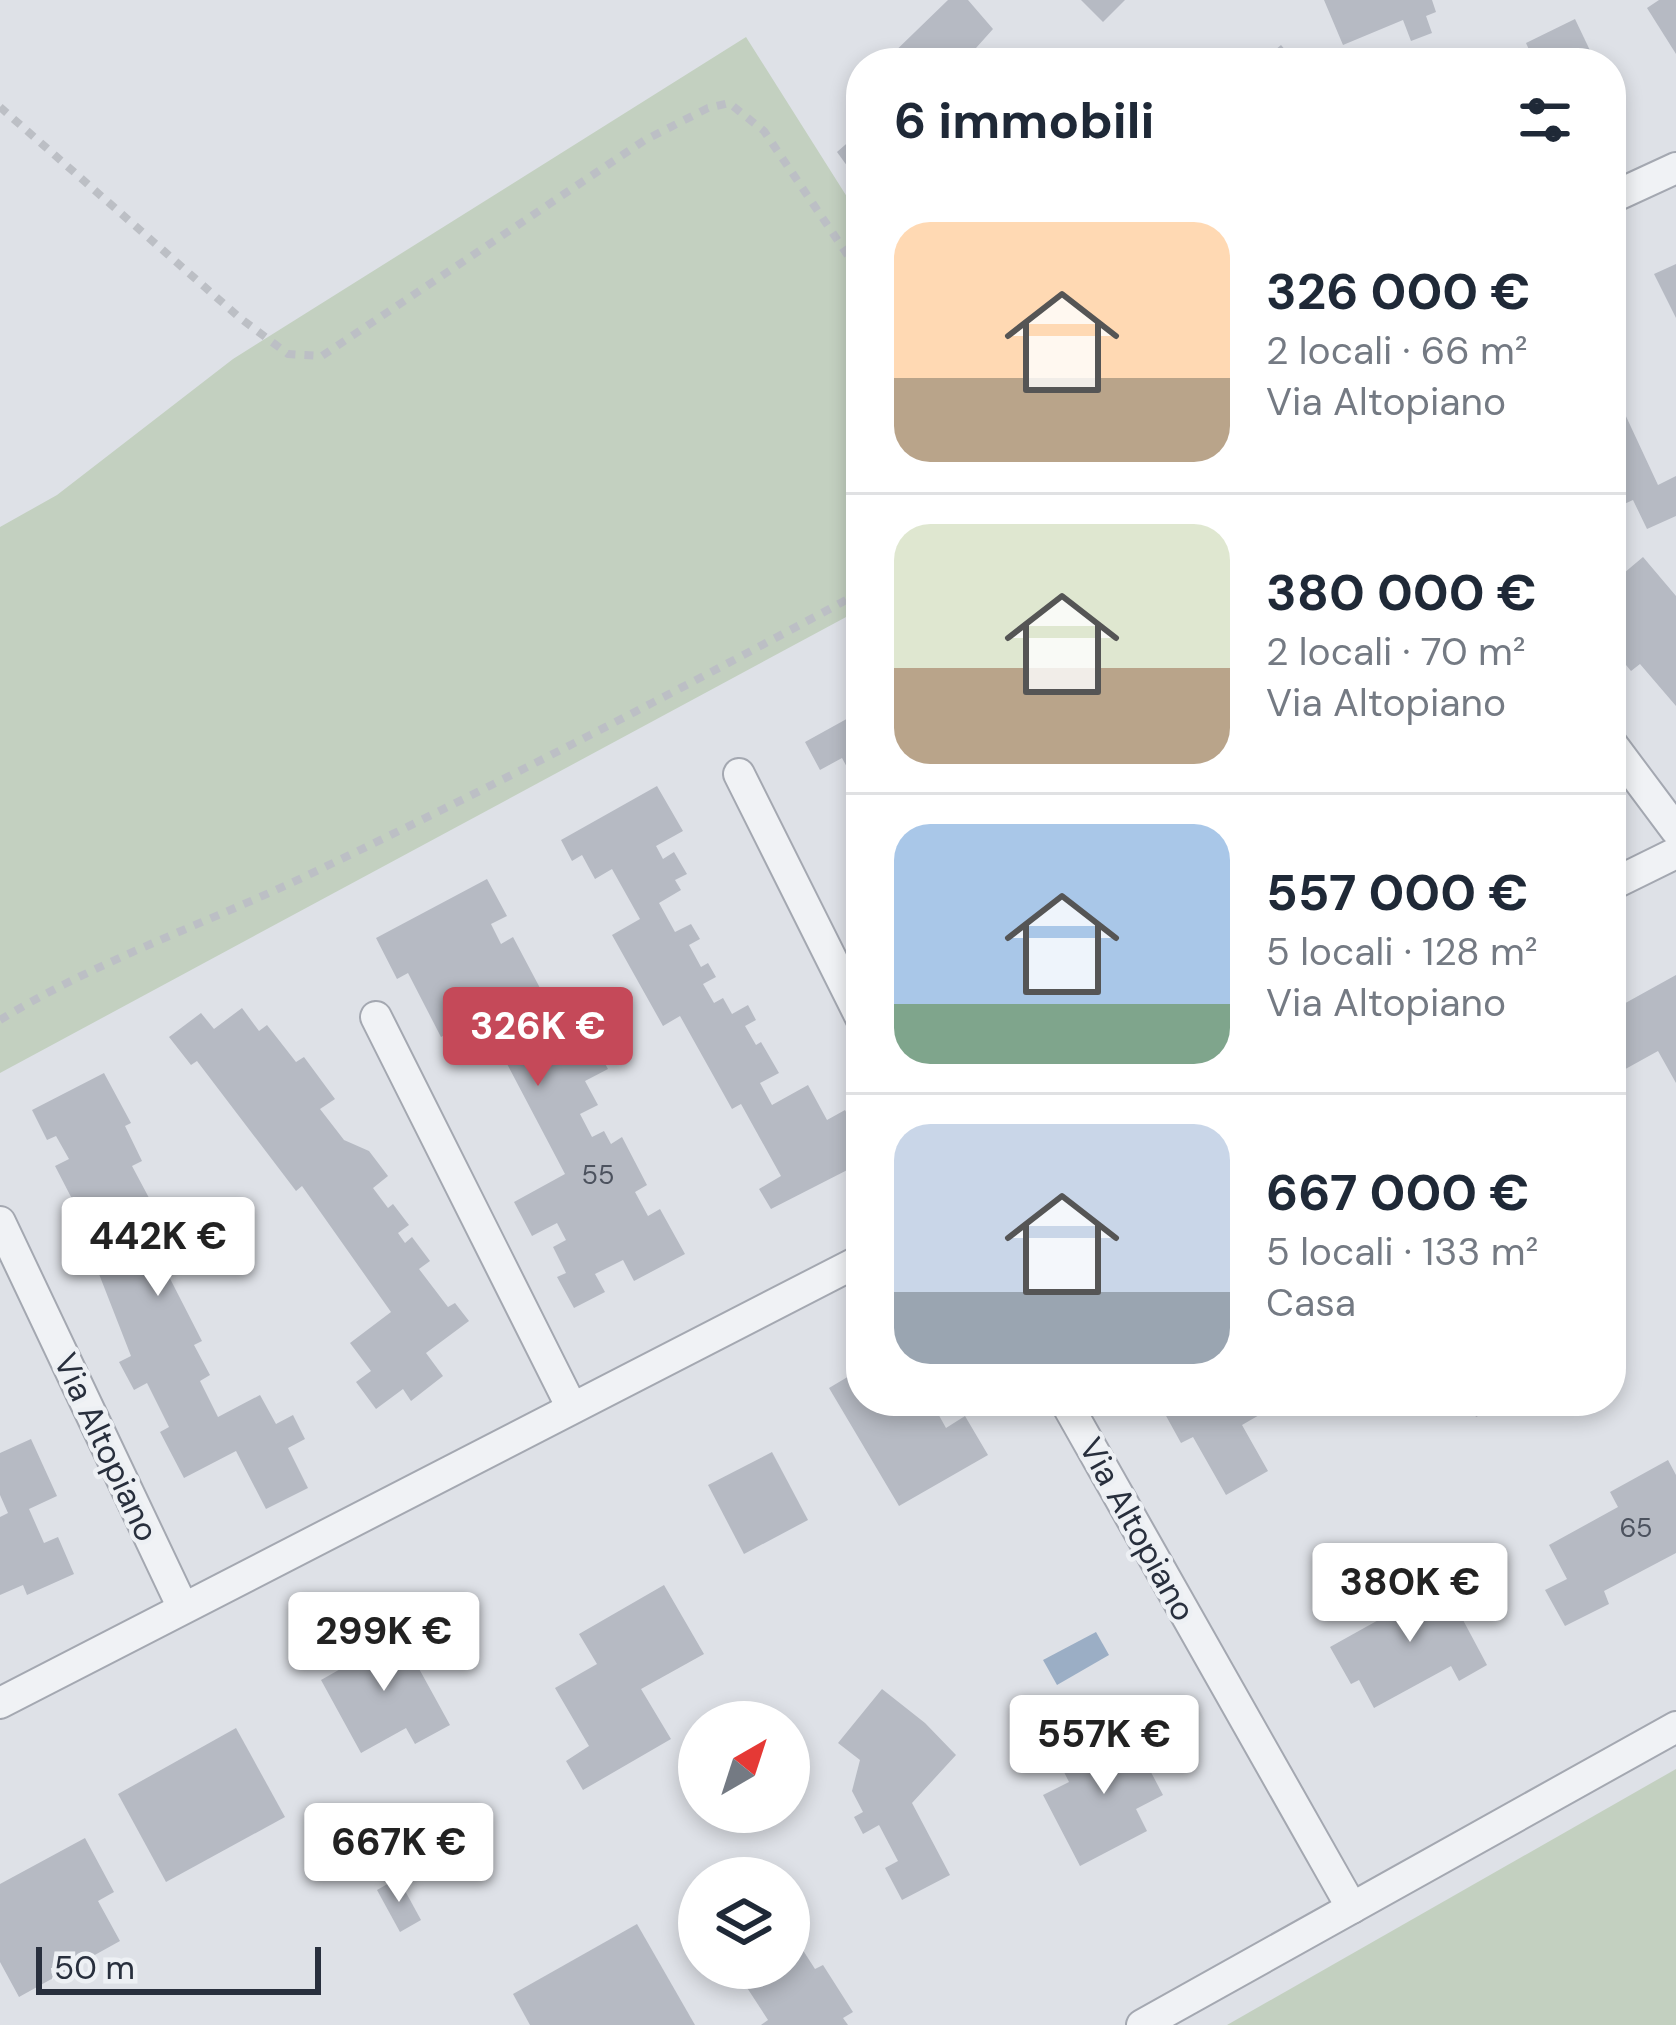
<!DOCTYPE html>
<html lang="it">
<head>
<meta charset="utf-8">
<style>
  body { margin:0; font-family:"DM Sans",sans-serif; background:#f6f6f7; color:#1f2937; height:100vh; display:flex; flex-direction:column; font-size:45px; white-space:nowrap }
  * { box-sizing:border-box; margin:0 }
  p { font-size:39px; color:#747a83 }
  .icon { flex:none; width:66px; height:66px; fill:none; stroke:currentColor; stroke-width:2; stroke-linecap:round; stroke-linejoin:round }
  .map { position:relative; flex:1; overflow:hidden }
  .sheet { position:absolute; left:846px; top:48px; width:780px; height:1368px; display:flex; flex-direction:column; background:#fff; border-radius:48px; box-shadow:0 6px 18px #0003 }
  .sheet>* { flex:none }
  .needle { width:78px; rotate:39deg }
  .controls { position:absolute; left:678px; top:1701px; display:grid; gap:24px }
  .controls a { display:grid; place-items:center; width:132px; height:132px; border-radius:50%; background:#fff; box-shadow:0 6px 18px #0003; font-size:60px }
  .scale { position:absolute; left:36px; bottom:30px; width:285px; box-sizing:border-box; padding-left:12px; border:6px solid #282f3d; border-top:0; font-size:33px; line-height:42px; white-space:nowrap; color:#282f3d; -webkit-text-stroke:9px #edf0f4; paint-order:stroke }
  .price { position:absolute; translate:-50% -102px; padding:0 27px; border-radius:12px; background:#fff; color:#222; font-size:39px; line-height:78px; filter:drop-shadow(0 3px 6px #0008) }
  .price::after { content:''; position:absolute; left:50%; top:72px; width:36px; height:27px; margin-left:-18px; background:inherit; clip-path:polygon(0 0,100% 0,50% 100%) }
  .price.on { background:#c54959; color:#fff }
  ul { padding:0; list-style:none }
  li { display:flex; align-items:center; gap:36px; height:300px; padding:0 48px }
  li+li { border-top:3px solid #e0e1e3 }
  li span { display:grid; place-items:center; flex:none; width:336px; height:240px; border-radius:36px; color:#555 }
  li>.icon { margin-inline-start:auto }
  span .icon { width:144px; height:144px; fill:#fffc; stroke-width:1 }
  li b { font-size:51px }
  h2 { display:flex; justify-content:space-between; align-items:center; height:144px; padding:0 48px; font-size:51px }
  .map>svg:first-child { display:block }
  .green { fill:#c3d0c0 }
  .water { fill:#9baec5 }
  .building { fill:#b6bac3 }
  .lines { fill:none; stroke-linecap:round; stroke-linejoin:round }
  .street-casing { stroke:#a4a8b1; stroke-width:34 }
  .path { stroke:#bcbfc5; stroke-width:8; stroke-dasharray:9 9; stroke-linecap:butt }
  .street { stroke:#f0f2f5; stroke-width:30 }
  .labels { text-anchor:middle; stroke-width:9; stroke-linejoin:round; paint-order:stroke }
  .number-label { font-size:27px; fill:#4c525e }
  .street-label { font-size:33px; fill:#282f3d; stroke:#edf0f4 }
</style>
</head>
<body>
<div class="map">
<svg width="1676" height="2025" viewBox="0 0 1676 2025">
  <rect width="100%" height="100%" fill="#dee1e7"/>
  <g class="green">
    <path d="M746,37l115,182v390l-861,464v-546l57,-32 176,-136z"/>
    <path d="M1676,1769v256h-449z"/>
  </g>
  <path class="water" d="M1096,1632l13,23 -52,30 -14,-25z"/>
  <g class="building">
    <path d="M948,0h20l25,29 -17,19 14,15h-107z"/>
    <path d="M1081,0h44l-22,22z"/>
    <path d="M1324,0h108l4,12 -10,4 6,17 -21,8 -8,-21 -60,25z"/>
    <path d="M1659,0h17v54l-29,-46z"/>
    <path d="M1575,19l21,44h-61l-9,-20z"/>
    <path d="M1281,45l15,18h-36z"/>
    <path d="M861,131v54l-24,-33z"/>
    <path d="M1676,264v54l-22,-44z"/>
    <path d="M1624,412l34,73 18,-9v40l-29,13 -14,-29 -22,10v-91z"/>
    <path d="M1643,557l33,39v110l-36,-42 -9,7 -20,-24v-63z"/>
    <path d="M861,711v82l-19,-35 -22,12 -15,-28z"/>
    <path d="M657,786l26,45 -27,15 7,13 11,-7 13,22 -12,6 6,10 -22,13 16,29 16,-8 9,15 -11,6 12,22 7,-4 8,14 -13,7 11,19 9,-5 9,16 16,-9 8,15 -11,6 11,19 5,-3 18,31 -19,10 12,22 36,-20 19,35 18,-10 16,28v25l-90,46 -12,-20 22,-13 -40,-72 -9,5 -52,-93 -17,10 -51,-91 28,-16 -28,-50 -17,10 -13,-24 -10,6 -11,-21z"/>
    <path d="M487,879l20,37 -16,8 10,20 12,-7 54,102 19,-10 22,40 -23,12 13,24 -18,9 12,23 12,-6 7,13 11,-7 25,48 -12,7 13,24 12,-7 25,45 -51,27 -11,-21 -28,14 10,18 -31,16 -17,-31 9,-4 -13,-26 13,-7 -9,-17 -25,13 -18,-34 51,-28 -69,-131 35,-19 -15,-27 -75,40 -33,-64 -11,6 -21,-41z"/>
    <path d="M1676,975v108l-18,-32 -47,26v-66z"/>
    <path d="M242,1008l17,23 8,-6 29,37 8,-5 31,42 -15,10 24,31 25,11 19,25 -15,12 15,20 5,-4 16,21 -11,8 7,10 7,-6 18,24 -11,8 29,38 7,-4 14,18 -43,32 17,23 -32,25 -8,-12 -27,20 -20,-27 15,-11 -21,-28 41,-31 -89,-126 -6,5 -99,-130 -6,4 -22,-28 32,-24 13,16z"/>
    <path d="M104,1073l27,50 -6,3 17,35 -10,5 24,45 -6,3 22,42 -11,5 41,80 -8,4 16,30 -10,6 18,36 42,-22 16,29 17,-9 12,24 -17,9 20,40 -42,21 -30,-58 -52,27 -24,-46 9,-5 -22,-44 -13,7 -15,-28 12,-6 -41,-105 14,-9 -12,-25 -8,5 -29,-56 14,-7 -13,-23 -9,4 -15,-30z"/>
    <path d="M861,1369v32h70l15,27 19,-12 23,39 -89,51 -70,-118z"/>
    <path d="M1174,1401h80l7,13 -19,11 26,46 -42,24 -33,-58 -12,6 -16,-29 13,-7z"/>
    <path d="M1469,1401h39l-32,16z"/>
    <path d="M31,1439l26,57 -28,13 15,34 14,-6 16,37 -47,21 -4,-10 -23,10v-78l8,-4 -8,-18v-42z"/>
    <path d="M772,1452l36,68 -64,34 -36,-69z"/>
    <path d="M1668,1460l8,15v78l-72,38 5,13 -44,22 -20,-36 22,-11 -18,-34 69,-38 -8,-15z"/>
    <path d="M1439,1575l48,90 -28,16 -8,-15 -77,42 -15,-28 -8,4 -21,-37 61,-34 -5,-9z"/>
    <path d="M664,1585l40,69 -63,35 30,50 -88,51 -17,-29 23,-15 -34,-58 42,-24 -18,-30z"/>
    <path d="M368,1633l9,16 24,-13 49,89 -35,19 -9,-16 -45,25 -40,-73 30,-17 -9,-16z"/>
    <path d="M882,1689l43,34 31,32 -44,48 38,72 -48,25 -17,-32 13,-7 -19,-36 -16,9 -9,-17 9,-5 -11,-21 8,-31 -22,-17z"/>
    <path d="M1124,1721l39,74 -27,14 11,22 -67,35 -37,-71 26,-13 -8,-16 18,-10 7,15 23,-12 -12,-24z"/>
    <path d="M236,1728l49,89 -119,65 -48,-88z"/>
    <path d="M85,1838l29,54 -16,9 22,40 -101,56 -19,-35v-78z"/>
    <path d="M398,1878l23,42 -21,12 -23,-42z"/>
    <path d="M637,1924l58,101h-165l-17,-31z"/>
    <path d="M797,1941l18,28 8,-4 30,47 -10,6 5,7h-87l7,-5 -28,-43 15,-9h34v-22z"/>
  </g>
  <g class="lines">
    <defs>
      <g id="street">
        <path d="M1611,198l65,-30"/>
        <path d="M1611,743l65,87"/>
        <path d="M739,774l122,244"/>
        <path d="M1611,885l65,-32"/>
        <path d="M376,1017l195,389"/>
        <path d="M0,1222l183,386"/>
        <path d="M1065,1401l287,507"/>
        <path d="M0,1703l861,-443"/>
        <path d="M1142,2025l534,-298"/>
      </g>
    </defs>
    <use href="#street" class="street-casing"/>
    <g class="path">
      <path d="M0,107l240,211 48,36 34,2 323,-216 63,-32 21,-5 35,28 97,144"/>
      <path d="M0,1020c96,-59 205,-96 306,-144 188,-90 372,-185 555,-284"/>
    </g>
    <use href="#street" class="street"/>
  </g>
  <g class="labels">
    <g class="number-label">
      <text x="598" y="1184">55</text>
      <text x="1636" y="1537">65</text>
    </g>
    <g class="street-label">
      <text transform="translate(107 1447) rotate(65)" y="12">Via Altopiano</text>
      <text transform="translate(1138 1529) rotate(61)" y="12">Via Altopiano</text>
    </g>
  </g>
</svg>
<div class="controls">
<a><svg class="needle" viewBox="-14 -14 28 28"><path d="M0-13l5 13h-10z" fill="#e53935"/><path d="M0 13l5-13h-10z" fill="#747a83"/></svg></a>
<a><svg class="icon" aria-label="layers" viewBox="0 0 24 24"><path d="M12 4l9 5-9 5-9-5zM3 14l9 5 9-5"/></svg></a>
</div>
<div class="scale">50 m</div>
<b class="price on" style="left:538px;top:1089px">326K €</b>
<b class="price" style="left:158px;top:1299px">442K €</b>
<b class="price" style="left:1410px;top:1645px">380K €</b>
<b class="price" style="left:384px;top:1694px">299K €</b>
<b class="price" style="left:1104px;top:1797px">557K €</b>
<b class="price" style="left:399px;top:1905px">667K €</b>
<section class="sheet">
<h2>6 immobili<svg class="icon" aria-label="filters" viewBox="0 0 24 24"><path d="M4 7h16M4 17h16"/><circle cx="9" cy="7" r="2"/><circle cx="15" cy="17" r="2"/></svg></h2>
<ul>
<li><span style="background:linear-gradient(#ffd9b3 65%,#b9a48a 0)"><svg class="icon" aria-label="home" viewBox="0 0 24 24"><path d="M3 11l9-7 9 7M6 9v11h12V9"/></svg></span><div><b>326 000 €</b><p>2 locali · 66 m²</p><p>Via Altopiano</p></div></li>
<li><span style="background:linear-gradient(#dfe7d0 60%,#b9a48a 0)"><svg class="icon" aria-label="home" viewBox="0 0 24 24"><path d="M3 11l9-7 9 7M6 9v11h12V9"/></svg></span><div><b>380 000 €</b><p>2 locali · 70 m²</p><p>Via Altopiano</p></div></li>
<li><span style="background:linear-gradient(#a9c7e8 75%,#7fa58c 0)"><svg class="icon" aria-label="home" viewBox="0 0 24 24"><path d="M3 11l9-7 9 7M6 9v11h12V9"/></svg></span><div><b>557 000 €</b><p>5 locali · 128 m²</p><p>Via Altopiano</p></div></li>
<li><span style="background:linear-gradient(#c9d6e8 70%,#9aa5b1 0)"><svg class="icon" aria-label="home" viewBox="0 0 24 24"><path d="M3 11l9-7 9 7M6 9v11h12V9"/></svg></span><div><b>667 000 €</b><p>5 locali · 133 m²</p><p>Casa</p></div></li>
</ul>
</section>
</div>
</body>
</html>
